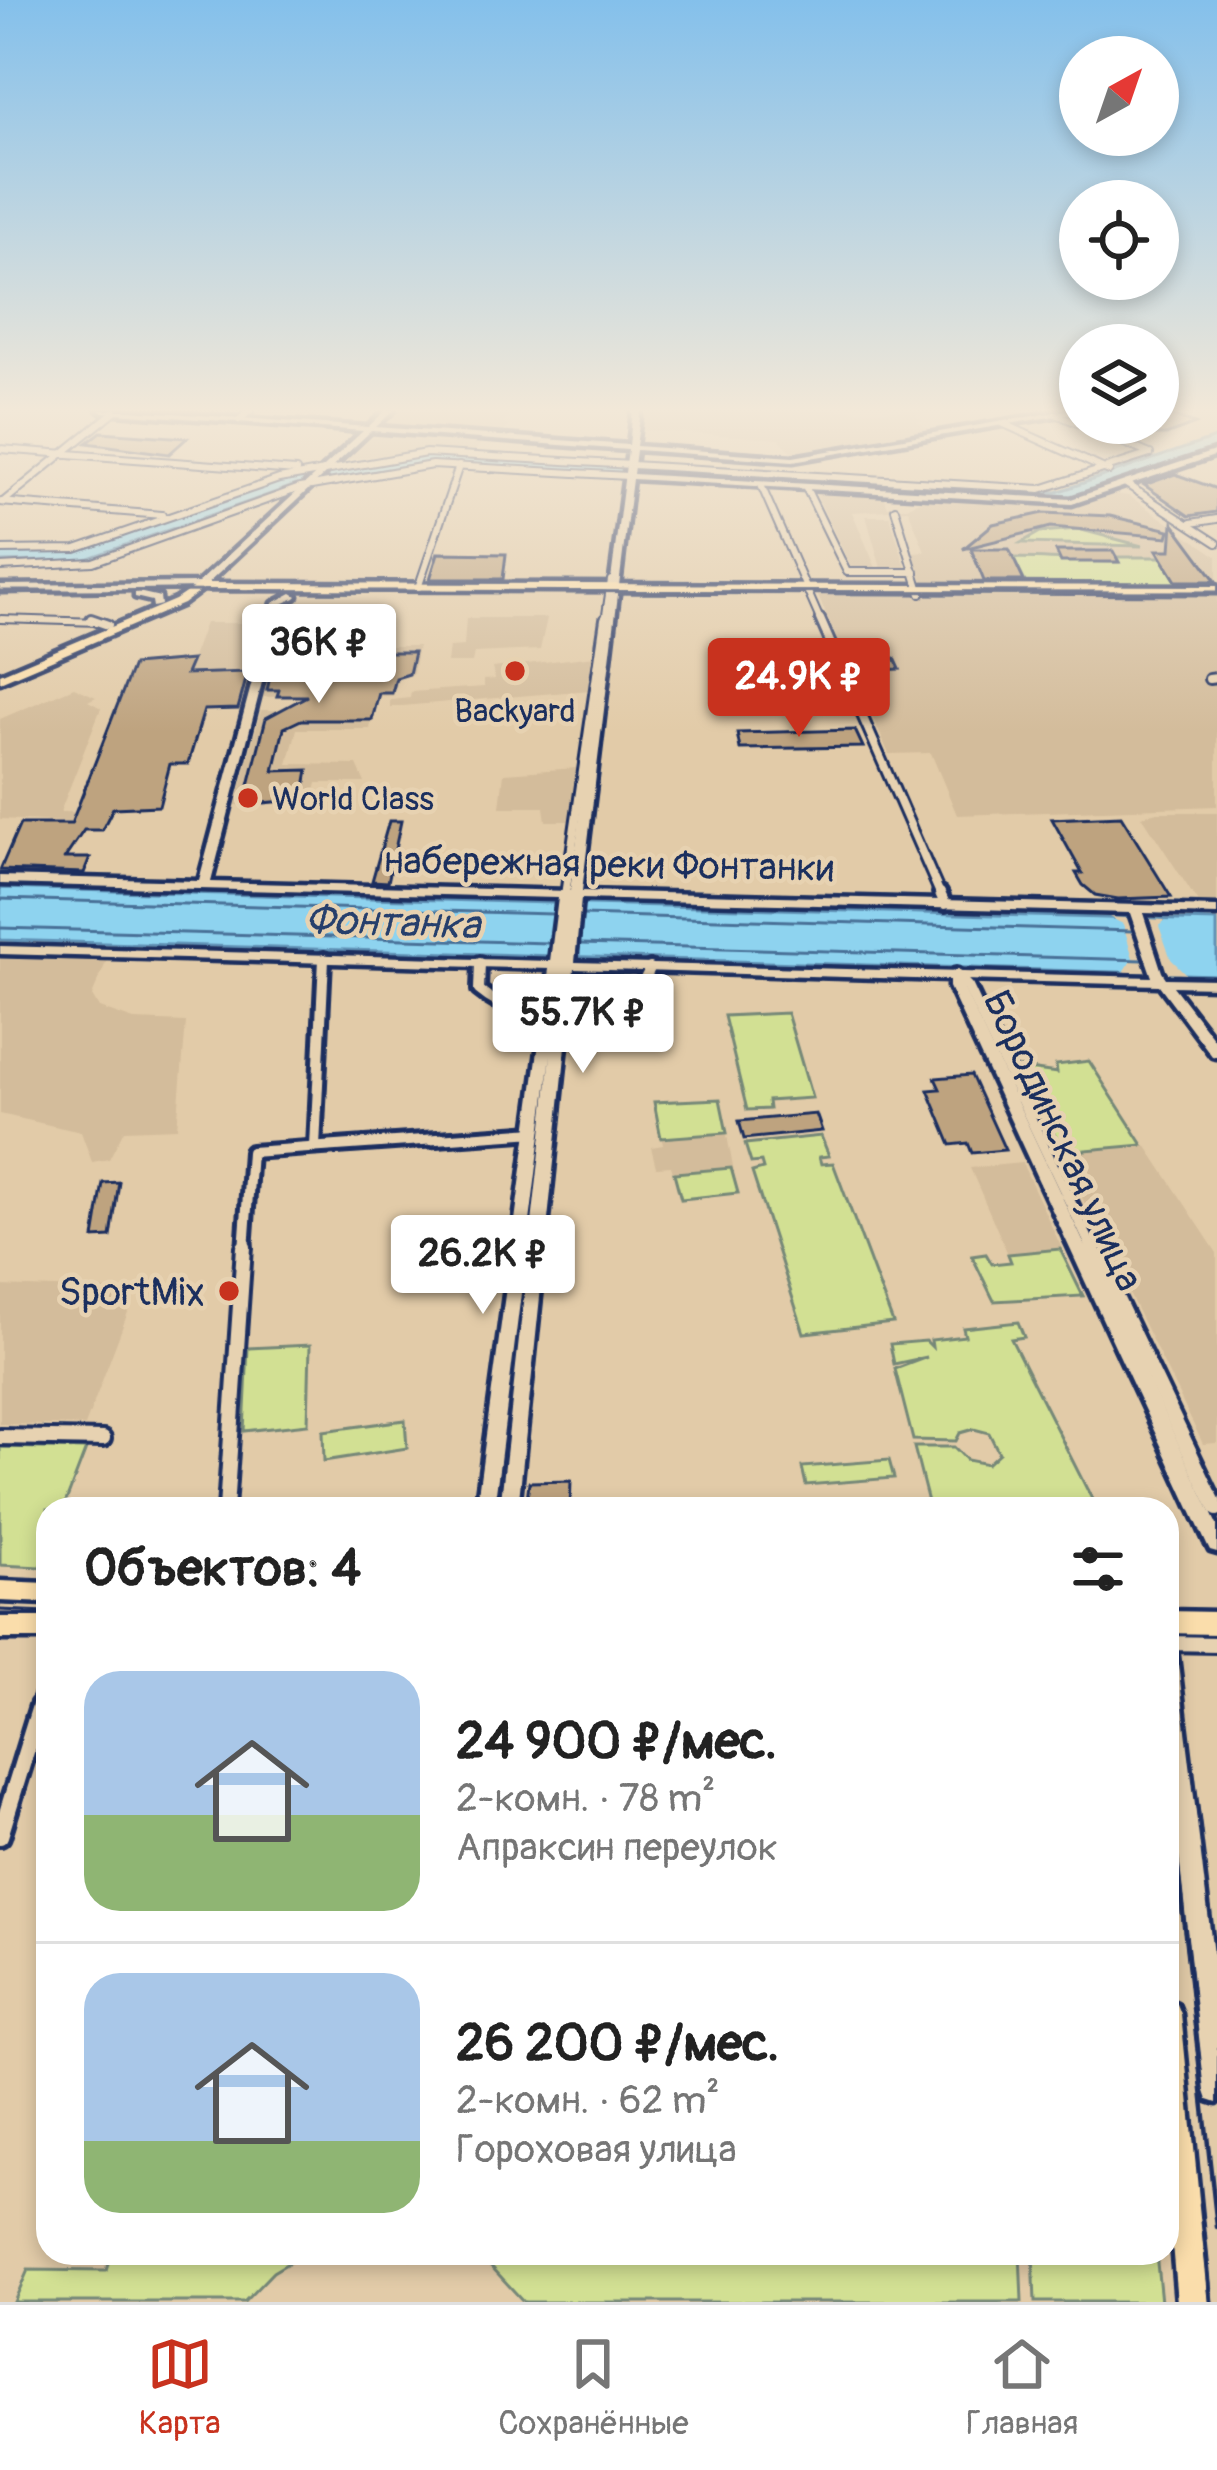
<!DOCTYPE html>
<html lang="ru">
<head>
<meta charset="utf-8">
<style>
  body { margin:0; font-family:Pangolin,sans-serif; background:#f2f2f2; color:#222; height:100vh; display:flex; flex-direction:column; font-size:45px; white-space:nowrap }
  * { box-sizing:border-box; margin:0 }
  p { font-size:39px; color:#767676 }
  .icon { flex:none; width:66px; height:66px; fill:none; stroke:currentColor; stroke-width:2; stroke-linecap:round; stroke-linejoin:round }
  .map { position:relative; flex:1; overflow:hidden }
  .side { position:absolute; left:36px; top:1497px; width:1143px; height:768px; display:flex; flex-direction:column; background:#fff; border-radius:36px; box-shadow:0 6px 18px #0003 }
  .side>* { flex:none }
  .needle { width:78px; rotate:40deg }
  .buttons { position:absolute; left:1059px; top:36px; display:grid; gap:24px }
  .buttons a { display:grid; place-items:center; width:120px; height:120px; border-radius:50%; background:#fff; box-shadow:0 6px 18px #0003; font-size:60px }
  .price { position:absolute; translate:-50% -102px; padding:0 27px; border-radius:12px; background:#fff; color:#222; font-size:39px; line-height:78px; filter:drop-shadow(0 3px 6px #0008) }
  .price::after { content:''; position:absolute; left:50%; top:72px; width:36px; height:27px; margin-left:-18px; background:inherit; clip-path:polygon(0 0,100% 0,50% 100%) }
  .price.selected { background:#c8321e; color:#fff }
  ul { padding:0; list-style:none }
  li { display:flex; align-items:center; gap:36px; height:300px; padding:0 48px }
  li+li { border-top:3px solid #e0e0e0 }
  li span { display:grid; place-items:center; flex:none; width:336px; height:240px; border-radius:36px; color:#555 }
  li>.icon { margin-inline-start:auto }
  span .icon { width:144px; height:144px; fill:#fffc; stroke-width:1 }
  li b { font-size:51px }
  h2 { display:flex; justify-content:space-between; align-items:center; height:144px; padding:0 48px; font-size:51px }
  .tabs { display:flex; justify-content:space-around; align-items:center; height:168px; border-top:3px solid #e0e0e0; background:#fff; font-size:33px; color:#767676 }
  .tabs a { display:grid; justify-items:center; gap:6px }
  .tabs .selected { color:#c8321e }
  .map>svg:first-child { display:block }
  .built { fill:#d3bc9b }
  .green { fill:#d2e093; stroke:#768878; stroke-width:3 }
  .water { fill:#8ed3ef; stroke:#6091b5; stroke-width:3 }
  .pier { fill:#e2cba8 }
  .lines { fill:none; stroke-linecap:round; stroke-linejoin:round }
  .shore { stroke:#497198; stroke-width:3 }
  .building { fill:#bea37f; stroke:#1b2f5e; stroke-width:3 }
  .street-far4-casing { stroke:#1b2f5e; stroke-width:10 }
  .street-far3-casing { stroke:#1b2f5e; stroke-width:14 }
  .street-far2-casing { stroke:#1b2f5e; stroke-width:20 }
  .street-far1-casing { stroke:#1b2f5e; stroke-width:22 }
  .street-casing { stroke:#1b2f5e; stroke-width:26 }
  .secondary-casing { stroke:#1b2f5e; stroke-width:9 }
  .primary-casing { stroke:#1b2f5e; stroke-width:9 }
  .street-far4 { stroke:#e7d2b1; stroke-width:6 }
  .street-far3 { stroke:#e7d2b1; stroke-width:8 }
  .street-far2 { stroke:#e7d2b1; stroke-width:10 }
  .street-far1 { stroke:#e7d2b1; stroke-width:14 }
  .street { stroke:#e7d2b1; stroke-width:16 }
  .secondary { fill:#e7d2b1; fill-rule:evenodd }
  .primary { fill:#faddab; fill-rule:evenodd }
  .tram-far1 { stroke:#1b2f5e; stroke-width:3 }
  .tram { stroke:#1b2f5e; stroke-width:4.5 }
  .poi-dot { fill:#c8321e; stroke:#e7d2b1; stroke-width:4.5 }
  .labels { text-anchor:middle; stroke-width:9; stroke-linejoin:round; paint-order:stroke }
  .far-poi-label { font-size:33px; fill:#1b2f5e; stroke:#e7d2b1 }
  .street-label { font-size:39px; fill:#1b2f5e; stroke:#e7d2b1 }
  .poi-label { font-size:39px; fill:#1b2f5e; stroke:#e7d2b1; text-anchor:end }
  .water-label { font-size:42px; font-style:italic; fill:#263f6c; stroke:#e7d2b1 }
</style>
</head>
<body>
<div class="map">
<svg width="1217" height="2302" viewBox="0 0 1217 2302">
  <rect width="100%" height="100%" fill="#e2cba8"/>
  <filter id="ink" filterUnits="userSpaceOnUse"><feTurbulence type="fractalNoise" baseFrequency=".00833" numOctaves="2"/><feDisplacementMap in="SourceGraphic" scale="24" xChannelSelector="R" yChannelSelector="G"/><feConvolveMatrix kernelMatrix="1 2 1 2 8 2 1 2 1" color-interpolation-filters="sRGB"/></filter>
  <g filter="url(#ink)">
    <g class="built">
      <path d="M399,410l110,6 -6,8 5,1 -6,11 -122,-9z"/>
      <path d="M644,410h308l-37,5 7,5 -5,2 18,10 -139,23 -17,-16 -138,-9z"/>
      <path d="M374,432l109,8 -9,13 -50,-3 -80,10z"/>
      <path d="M815,492l69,4 4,11h19l18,-9 143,7 45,-11 16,2 88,60v29l-294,-4 -10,-29 12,-1 -17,-42 -56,3 24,56 -24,1z"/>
      <path d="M866,516h24l16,52h-25z"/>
      <path d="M818,596h399v210l-260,9 -26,-62 -42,1z"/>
      <path d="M466,618h81l-7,32 -66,3 -2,10h-25l2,-16 15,-1z"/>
      <path d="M205,623h57l-13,49 -63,2z"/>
      <path d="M270,646h148l-5,28 -16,5 -4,17 -136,1z"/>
      <path d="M595,656l-5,34 -200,17v-7l20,-2 1,-6 73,-5v-7l11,-1 -3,-11z"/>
      <path d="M74,687l22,10 -8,4 13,7 -41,104 51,1 -6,11 -105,-5v-100z"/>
      <path d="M261,710h113l-4,19h-73l-9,35 69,1 8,18h-48l-5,20 -76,2z"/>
      <path d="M577,768l-7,53h-24l-2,-14h-44l4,-34z"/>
      <path d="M1157,812h60v92h-18l-57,-88z"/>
      <path d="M0,957l107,3 -15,36 7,12 35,12 52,2 -9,106 -53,2 -15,29 -17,3 -11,-30 -81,-18z"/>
      <path d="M720,1099l18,94 -57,6 -10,-33 -15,1 -5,-20 12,-2 -9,-43z"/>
      <path d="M1146,1145l71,108v190l-14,1 -143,-291z"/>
      <path d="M1022,1163l62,133 -90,5 -22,-45 14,-2 6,10 19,-3 -41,-93z"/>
      <path d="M0,1286l136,5 -51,135 -85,-2z"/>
    </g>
    <g class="green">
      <path d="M1078,529l64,17 -121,-3 19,-11z"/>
      <path d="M1116,557h45l17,27h-152l-13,-26c36,0 72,4 105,4z"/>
      <path d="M587,975h40l5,5 -14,18 -32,11z"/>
      <path d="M787,1013l25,85 -44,3 1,8 -22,1 -23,-94z"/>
      <path d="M1089,1061l54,84 -80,7 -42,-84 36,5 -1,-8z"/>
      <path d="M720,1099l7,34 -66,5 -7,-36z"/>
      <path d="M821,1136l8,20 -10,1 2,7 12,-1 60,160 -89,10 -52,-161 11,-3 -2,-7 -10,1 -6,-19z"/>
      <path d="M731,1168l7,25 -57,6 -7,-26z"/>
      <path d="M1060,1249l23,47 -89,5 -22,-45 14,-2 6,10 19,-2 -3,-8z"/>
      <path d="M1018,1322l6,15 -13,2 86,170h-159l-10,-7 -14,-55h40l13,13 20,4 12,-11 -10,-20 -15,-4 -14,4 -4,8 -43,-1 -18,-71 32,-12 -33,7 -4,-20 36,-3 6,6 -1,-7 34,-4 -2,-8z"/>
      <path d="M310,1345l-2,79 -64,7 4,-83z"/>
      <path d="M405,1420l2,28 -83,13 -1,-30z"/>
      <path d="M0,1447l86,2 -23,60h-15v39l-7,19 -41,-2z"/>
      <path d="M889,1460l5,18 -88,7 -4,-18z"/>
      <path d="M111,2253h194l-32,19 -29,30h-230l14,-32 78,1z"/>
      <path d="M330,2253h690l2,49h-498l-35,-38z"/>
      <path d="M1033,2253h123l5,49h-126z"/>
    </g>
    <g class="water">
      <path d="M1217,437v11l-155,52 -634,-38 -132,23 -213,75 -83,2v-9l77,-1 210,-73 139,-24 631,37z"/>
      <path d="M0,888l1217,33v54l-1217,-35z"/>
    </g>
    <path class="pier" d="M1109,917l56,3 -6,6 12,33 15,15 -62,-2 9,-14 -10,-34z"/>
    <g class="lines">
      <g class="shore">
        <path d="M0,899l553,15"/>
        <path d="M582,915l551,16"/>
        <path d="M0,928l549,15"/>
        <path d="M580,944l563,16"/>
      </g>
    </g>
    <g class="building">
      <path d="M1165,413l30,11 -29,11h-36l-20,-8 48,-4v-8z"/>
      <path d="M101,432l86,6 -18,16 -82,-11z"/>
      <path d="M1175,474l42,15v23l-28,4 -45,-31z"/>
      <path d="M1044,513l66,3 60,14 -2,7 -117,-10 -88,22 30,-25z"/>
      <path d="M1173,523l43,58h-40l-19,-31h14z"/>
      <path d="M971,549h38l15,32h-40z"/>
      <path d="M1056,551h57l6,11h-58z"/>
      <path d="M438,553l68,1 -3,25h-73z"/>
      <path d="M877,642l8,17 10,-1 5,11 -45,2 -11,-28z"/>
      <path d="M276,652h138l-5,22 -13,4 -4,15h-13l-7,27h-71l-17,8 -10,43 34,-1 -5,29 -59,6 22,-87 41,-22h-30l2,-6h-12z"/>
      <path d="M192,660l-6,14 61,-2 -2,11 -7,26 -34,1 -16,54h-18l-11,42 -46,2 -11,22h-18l-19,28h25l-6,15 -84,-3 20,-46h51l62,-159z"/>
      <path d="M855,730l8,17 -123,2 -3,-16z"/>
      <path d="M1121,816l50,81 -53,2 -23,-4 -12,-10 -7,-12h6l-30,-54z"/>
      <path d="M389,821h12l-13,61 -16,-1z"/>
      <path d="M971,1075l34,75 -33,3 -4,-10 -17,2 -23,-55 12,-1 -5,-11z"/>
      <path d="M816,1114l6,17 -78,8 -5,-18z"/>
      <path d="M119,1182l-8,55 -17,1 9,-55z"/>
      <path d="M571,1481l-1,28h-44l3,-27z"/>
    </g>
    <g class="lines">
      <defs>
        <g id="street-far4">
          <path d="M1056,414l94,40"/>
          <path d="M239,420l12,-10"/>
          <path d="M1002,423l107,48"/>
          <path d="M0,449l296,22"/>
          <path d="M1126,484l91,59"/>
          <path d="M761,485l60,137"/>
          <path d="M806,488l41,84h68"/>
          <path d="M0,502l162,13"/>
          <path d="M3,502l112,-91"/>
          <path d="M895,509l26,85"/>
          <path d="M1191,523l26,-4"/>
          <path d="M0,550l76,-1 203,-70 147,-26 615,36 109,-35"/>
          <path d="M0,567l93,-5 207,-74 132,-23 196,11"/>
          <path d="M418,588l41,-122"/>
          <path d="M0,619l100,3"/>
          <path d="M605,622l6,-42"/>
        </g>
        <g id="street-far3">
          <path d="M91,619l17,6"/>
          <path d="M820,619l121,277"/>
          <path d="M1209,679l8,-1"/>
          <path d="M565,895l40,-276"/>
        </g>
        <g id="street-far2">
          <path d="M940,893l5,11"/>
          <path d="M480,963l-1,27c47,40 146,44 171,-22"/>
          <path d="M956,975l12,12 125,263"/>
          <path d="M315,1147l9,-188"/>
          <path d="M244,1250l7,-98 285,-20"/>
        </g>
        <g id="street-far1">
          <path d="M1092,1247l125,262"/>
          <path d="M0,1437l103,2"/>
          <path d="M226,1509l18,-262"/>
          <path d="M1167,1643l50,1"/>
          <path d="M39,1709l9,-29"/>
        </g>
        <path id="street" d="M0,1836l40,-130"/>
        <g id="secondary">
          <path d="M98,410h32l238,17 18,-17h8l-18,17 253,18 4,-35h8l-5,36 157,11 275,-47h12l-1,2 -286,49 -157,-11 -3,24 438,25 146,-49v5l-145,49 -440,-25 -50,412 635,16v8l-74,-2 19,59 4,6 51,1v8l-44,-1 44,57v14l-5,-1 -53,-71 -196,-5v7l254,538v28l-7,-2 -3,-6 -258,-558v-7l-375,-11 -56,540h-18l51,-455 -57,455h-18l73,-540 -549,-15v-8l550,15 8,-63 -558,-14v-8l199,5 74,-278 19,-10 5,3 -2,2 -13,6 -71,278 359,9 58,-441 -257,-19 -168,157 -203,3v-6l198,-2 165,-152 -261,-19zM581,899l549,14 22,64 -577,-15z"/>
          <path d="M138,592l22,5 1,8 -8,2 -1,-6 -17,-4v-4z"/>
          <path d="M1167,1647l7,3 3,6 40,332v115l-9,-3 -3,-9 -38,-343z"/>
        </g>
        <g id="primary">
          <path d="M200,583l1017,3v6l-1014,-3 -20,15 -183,78v-8l175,-74z"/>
          <path d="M0,1581l48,2v20l-48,-2z"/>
          <path d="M1167,1611l50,1v22l-50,-1z"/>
          <rect x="0" y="1617" width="48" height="22"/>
          <path d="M1167,2000l10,4 4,10 28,288h-32l-10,-117z"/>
        </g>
      </defs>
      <use href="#street-far4" class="street-far4-casing"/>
      <use href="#street-far3" class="street-far3-casing"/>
      <use href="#street-far2" class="street-far2-casing"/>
      <use href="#street-far1" class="street-far1-casing"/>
      <use href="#street" class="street-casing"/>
      <use href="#secondary" class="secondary-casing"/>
      <use href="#primary" class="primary-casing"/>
      <use href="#street-far4" class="street-far4"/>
      <use href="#street-far3" class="street-far3"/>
      <use href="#street-far2" class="street-far2"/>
      <use href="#street-far1" class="street-far1"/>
      <use href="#street" class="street"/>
      <use href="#secondary" class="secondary"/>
      <use href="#primary" class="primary"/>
      <g class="tram-far1">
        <path d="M0,591l1217,1"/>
        <path d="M0,1610l48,2"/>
      </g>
      <g class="tram">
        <path d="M1167,1770l50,457"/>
        <path d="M1201,2204l10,98"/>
      </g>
    </g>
  </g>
  <linearGradient id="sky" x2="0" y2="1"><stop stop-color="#84c0eb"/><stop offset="0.56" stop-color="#f2e8d8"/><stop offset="1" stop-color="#f2e8d8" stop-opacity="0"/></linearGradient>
  <rect width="1217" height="732" fill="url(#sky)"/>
  <g class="poi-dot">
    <circle cx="515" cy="671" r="12"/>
    <circle cx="248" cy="798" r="12"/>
    <circle cx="229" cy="1291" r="12"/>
  </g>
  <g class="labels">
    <g class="far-poi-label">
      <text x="515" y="722">Backyard</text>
      <text x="272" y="810" text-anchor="start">World Class</text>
    </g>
    <g class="street-label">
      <text transform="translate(609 863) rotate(1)" y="14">набережная реки Фонтанки</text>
      <text transform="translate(1064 1140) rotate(65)" y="14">Бородинская улица</text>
    </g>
    <g class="poi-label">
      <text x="205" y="1305">SportMix</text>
    </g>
    <g class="water-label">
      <text transform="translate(393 921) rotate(2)" y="15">Фонтанка</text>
    </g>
  </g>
</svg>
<div class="buttons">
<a><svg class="needle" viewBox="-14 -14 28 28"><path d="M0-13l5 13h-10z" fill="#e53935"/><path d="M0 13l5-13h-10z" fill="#767676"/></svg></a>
<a><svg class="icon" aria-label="locate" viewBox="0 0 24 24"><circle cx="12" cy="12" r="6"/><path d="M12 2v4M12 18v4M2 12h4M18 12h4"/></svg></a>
<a><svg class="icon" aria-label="layers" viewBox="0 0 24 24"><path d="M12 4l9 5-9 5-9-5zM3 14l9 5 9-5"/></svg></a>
</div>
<b class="price" style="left:319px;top:706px">36K ₽</b>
<b class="price selected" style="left:799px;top:740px">24.9K ₽</b>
<b class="price" style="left:583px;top:1076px">55.7K ₽</b>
<b class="price" style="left:483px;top:1317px">26.2K ₽</b>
<section class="side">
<h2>Объектов: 4<svg class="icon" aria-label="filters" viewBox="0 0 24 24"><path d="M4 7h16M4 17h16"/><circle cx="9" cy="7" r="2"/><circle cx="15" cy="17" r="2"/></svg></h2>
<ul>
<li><span style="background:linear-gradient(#a9c7e8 60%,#8fb573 0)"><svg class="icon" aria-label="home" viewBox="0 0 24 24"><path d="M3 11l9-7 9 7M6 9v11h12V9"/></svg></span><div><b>24 900 ₽/мес.</b><p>2-комн. · 78 m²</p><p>Апраксин переулок</p></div></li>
<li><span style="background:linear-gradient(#a9c7e8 70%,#8fb573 0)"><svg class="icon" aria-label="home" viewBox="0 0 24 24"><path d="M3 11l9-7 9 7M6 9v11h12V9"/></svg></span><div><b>26 200 ₽/мес.</b><p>2-комн. · 62 m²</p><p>Гороховая улица</p></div></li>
</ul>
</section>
</div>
<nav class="tabs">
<a class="selected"><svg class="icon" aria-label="map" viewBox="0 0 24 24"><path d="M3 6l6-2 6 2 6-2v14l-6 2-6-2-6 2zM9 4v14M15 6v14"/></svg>Карта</a>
<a><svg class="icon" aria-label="saved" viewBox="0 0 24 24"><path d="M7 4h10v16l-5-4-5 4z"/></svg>Сохранённые</a>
<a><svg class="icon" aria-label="home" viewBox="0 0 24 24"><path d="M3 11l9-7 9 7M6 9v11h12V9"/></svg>Главная</a>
</nav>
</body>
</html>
